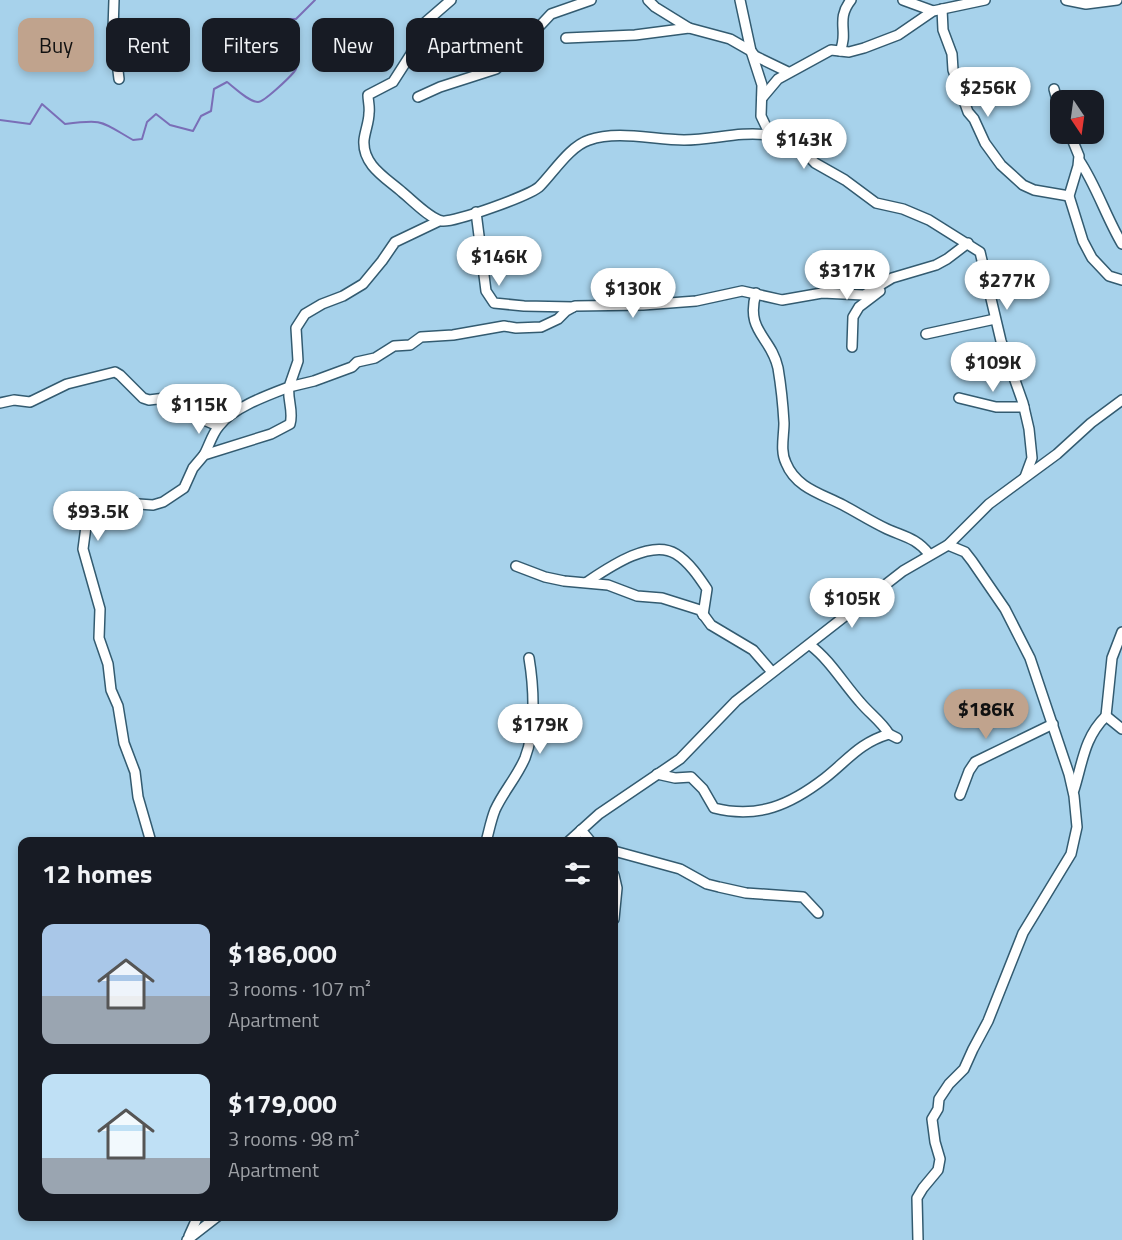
<!DOCTYPE html>
<html lang="en">
<head>
<meta charset="utf-8">
<style>
  body { margin:0; font-family:"Titillium Web",sans-serif; background:#20242c; color:#f1f3f6; height:100vh; display:flex; flex-direction:column; font-size:22px; white-space:nowrap }
  * { box-sizing:border-box; margin:0 }
  p { font-size:20px; color:#9ea1a6 }
  .icon { flex:none; width:33px; height:33px; fill:none; stroke:currentColor; stroke-width:2; stroke-linecap:round; stroke-linejoin:round }
  .map { position:relative; flex:1; overflow:hidden }
  .details { position:absolute; left:18px; top:837px; width:600px; height:384px; display:flex; flex-direction:column; background:#171b24; border-radius:12px; box-shadow:0 3px 9px #0003 }
  .details>* { flex:none }
  .hud { position:absolute; left:18px; top:18px; width:600px; height:54px; display:flex; gap:12px }
  .needle { width:39px; rotate:167deg }
  .fabs { position:absolute; left:1050px; top:90px; display:grid; gap:12px }
  .fabs a { display:grid; place-items:center; width:54px; height:54px; border-radius:12px; background:#171b24; box-shadow:0 3px 9px #0003; font-size:30px }
  .price { position:absolute; translate:-50% -51px; padding:0 14px; border-radius:21px; background:#fff; color:#222; font-size:20px; line-height:39px; filter:drop-shadow(0 2px 3px #0008) }
  .price::after { content:''; position:absolute; left:50%; top:36px; width:18px; height:14px; margin-left:-9px; background:inherit; clip-path:polygon(0 0,100% 0,50% 100%) }
  .price.on { background:#c0a38d; color:#111 }
  ul { padding:0; list-style:none }
  li { display:flex; align-items:center; gap:18px; height:150px; padding:0 24px }
  li span { display:grid; place-items:center; flex:none; width:168px; height:120px; border-radius:12px; color:#555 }
  li>.icon { margin-inline-start:auto }
  span .icon { width:72px; height:72px; fill:#fffc; stroke-width:1 }
  li b { font-size:26px }
  h2 { display:flex; justify-content:space-between; align-items:center; height:72px; padding:0 24px; font-size:26px }
  .chip { padding:0 21px; border-radius:12px; background:#171b24; box-shadow:0 3px 9px #0003; font-size:21px; line-height:54px }
  .chip.on { background:#c0a38d; color:#111 }
  .map>svg:first-child { display:block }
  .lines { fill:none; stroke-linecap:round; stroke-linejoin:round }
  .stream { stroke:#7a6eb7; stroke-width:2 }
  .minor-casing { stroke:#335b70; stroke-width:12 }
  .minor { stroke:#fff; stroke-width:9 }
</style>
</head>
<body>
<div class="map">
<svg width="1122" height="1240" viewBox="0 0 1122 1240">
  <rect width="100%" height="100%" fill="#a7d2eb"/>
  <g class="lines">
    <path class="stream" d="M0,120l30,4 12,-20 23,20c39,-5 35,-3 68,16l9,-1 5,-17 9,-8 14,11 23,6 8,-15 10,-5 3,-22 13,-7c8,6 22,20 31,20 6,0 31,-24 36,-30 3,-3 4,-9 3,-13 -2,-9 -12,-14 -18,-20v-14l8,-6h9l19,-19"/>
    <defs>
      <g id="minor">
        <path d="M114,0l-1,30 6,49"/>
        <path d="M451,0l-30,26 -7,17 -3,11 -18,28 -25,13c0,6 2,12 1,18 0,9 -4,18 -5,27 -2,25 22,38 38,52 10,8 28,27 40,29 11,2 90,-26 98,-35 13,-13 30,-40 49,-46 29,-10 65,0 95,0 30,0 53,-9 86,-5"/>
        <path d="M648,0l7,7 34,21"/>
        <path d="M740,0l11,51 11,34 -1,31 9,19 27,9 18,19 30,17 31,23 27,6 26,11 51,32 21,89 22,62 6,26 3,29 -7,19"/>
        <path d="M903,0l30,11"/>
        <path d="M1066,0l20,4 31,-4"/>
        <path d="M942,9l1,21 9,24 1,16 15,42 6,7 11,24 16,22 22,20 11,5 35,6"/>
        <path d="M566,38l69,-3 54,-7 41,11 21,12 4,5 33,16"/>
        <path d="M840,51c9,-19 -5,-31 11,-51"/>
        <path d="M1054,89l6,22"/>
        <path d="M418,97l22,-10 56,-18 25,-23 30,-32 40,-14"/>
        <path d="M762,98l16,-19 53,-29 18,2 15,-4 34,-13 35,-24 52,-11"/>
        <path d="M1070,134l9,22 -1,10 -9,30 14,45 9,17 17,18 13,4"/>
        <path d="M1079,160c17,25 27,57 43,84"/>
        <path d="M476,212l10,79 8,12 30,3 49,1"/>
        <path d="M756,293c-11,39 15,43 22,75 3,18 5,37 6,55 0,13 -4,28 2,40 10,25 36,31 57,42 15,8 29,17 44,24 18,8 29,9 42,25"/>
        <path d="M926,334l69,-15"/>
        <path d="M852,347l1,-30 6,-10 21,-16"/>
        <path d="M959,398l37,9h28"/>
        <path d="M0,403l14,-3 16,2 37,-18 48,-12 5,3 23,23 6,2 25,-3 6,2 17,18 21,9"/>
        <path d="M204,455c5,-9 8,-21 15,-29 13,-18 49,-31 70,-39l9,-26 -2,-33 9,-14 17,-10 21,-8 20,-12 19,-23 13,-19 44,-21"/>
        <path d="M516,566l29,11 19,4 44,4 29,11 25,2 38,12 11,15 42,25 19,22"/>
        <path d="M587,582c21,-14 64,-44 89,-28 13,8 23,23 31,35l-4,26"/>
        <path d="M810,645c20,15 33,38 50,57 10,12 21,19 29,32"/>
        <path d="M1106,716l6,-58 10,-26"/>
        <path d="M657,774l18,4 16,-1 12,12 11,19c44,11 76,-3 111,-30 23,-18 34,-35 64,-44l8,4"/>
        <path d="M1074,790c9,-29 10,-52 32,-74l16,13"/>
        <path d="M960,795l9,-24 6,-9 78,-38"/>
        <path d="M581,830l10,12"/>
        <path d="M151,842l-13,-45 -3,-25 -11,-29 -6,-37 -7,-16 -3,-26 -9,-26 1,-29 -17,-60 4,-30 -2,-16 9,-2 59,4 10,-3 21,-14 9,-20 11,-13 67,-21 19,-10c4,-12 -3,-25 -1,-37l25,-6 38,-14 5,-5 18,-4 19,-12 16,-1 11,-8 32,-2 51,-9 12,2 25,-1 17,-8 8,-8 9,-5 68,-1 53,-4 46,-10 40,9 40,-7 42,2 28,-17 44,-13 11,-6 21,-16"/>
        <path d="M486,842c3,-11 5,-22 9,-32 8,-18 22,-33 30,-52 11,-28 9,-70 4,-100"/>
        <path d="M568,842l31,-28 81,-55 56,-58 167,-130 45,-26 41,-41 68,-50 34,-31 31,-23"/>
        <path d="M614,851l66,18 27,15 12,3 27,6 57,4 15,16"/>
        <path d="M614,875l3,13 -3,31"/>
        <path d="M189,1236l9,-20"/>
        <path d="M187,1240l31,-24"/>
        <path d="M918,1240l-1,-42 6,-10 15,-18 2,-11 -5,-17 -3,-23 6,-10 1,-10 10,-15 15,-15 9,-20 15,-28 35,-88 48,-79 6,-27 -3,-31 -5,-22 -39,-116 -25,-49 -33,-48 -7,-9 -17,-7"/>
      </g>
    </defs>
    <use href="#minor" class="minor-casing"/>
    <use href="#minor" class="minor"/>
  </g>
</svg>
<div class="fabs">
<a><svg class="needle" viewBox="-14 -14 28 28"><path d="M0-13l5 13h-10z" fill="#e53935"/><path d="M0 13l5-13h-10z" fill="#9ea1a6"/></svg></a>
</div>
<b class="price" style="left:988px;top:118px">$256K</b>
<b class="price" style="left:804px;top:170px">$143K</b>
<b class="price" style="left:499px;top:287px">$146K</b>
<b class="price" style="left:847px;top:301px">$317K</b>
<b class="price" style="left:1007px;top:311px">$277K</b>
<b class="price" style="left:633px;top:319px">$130K</b>
<b class="price" style="left:993px;top:393px">$109K</b>
<b class="price" style="left:199px;top:435px">$115K</b>
<b class="price" style="left:98px;top:542px">$93.5K</b>
<b class="price" style="left:852px;top:629px">$105K</b>
<b class="price on" style="left:986px;top:740px">$186K</b>
<b class="price" style="left:540px;top:755px">$179K</b>
<div class="hud">
<a class="chip on">Buy</a>
<a class="chip">Rent</a>
<a class="chip">Filters</a>
<a class="chip">New</a>
<a class="chip">Apartment</a>
</div>
<section class="details">
<h2>12 homes<svg class="icon" aria-label="filters" viewBox="0 0 24 24"><path d="M4 7h16M4 17h16"/><circle cx="9" cy="7" r="2"/><circle cx="15" cy="17" r="2"/></svg></h2>
<ul>
<li><span style="background:linear-gradient(#a9c7e8 60%,#9aa5b1 0)"><svg class="icon" aria-label="home" viewBox="0 0 24 24"><path d="M3 11l9-7 9 7M6 9v11h12V9"/></svg></span><div><b>$186,000</b><p>3 rooms · 107 m²</p><p>Apartment</p></div></li>
<li><span style="background:linear-gradient(#bfe0f5 70%,#9aa5b1 0)"><svg class="icon" aria-label="home" viewBox="0 0 24 24"><path d="M3 11l9-7 9 7M6 9v11h12V9"/></svg></span><div><b>$179,000</b><p>3 rooms · 98 m²</p><p>Apartment</p></div></li>
</ul>
</section>
</div>
</body>
</html>
